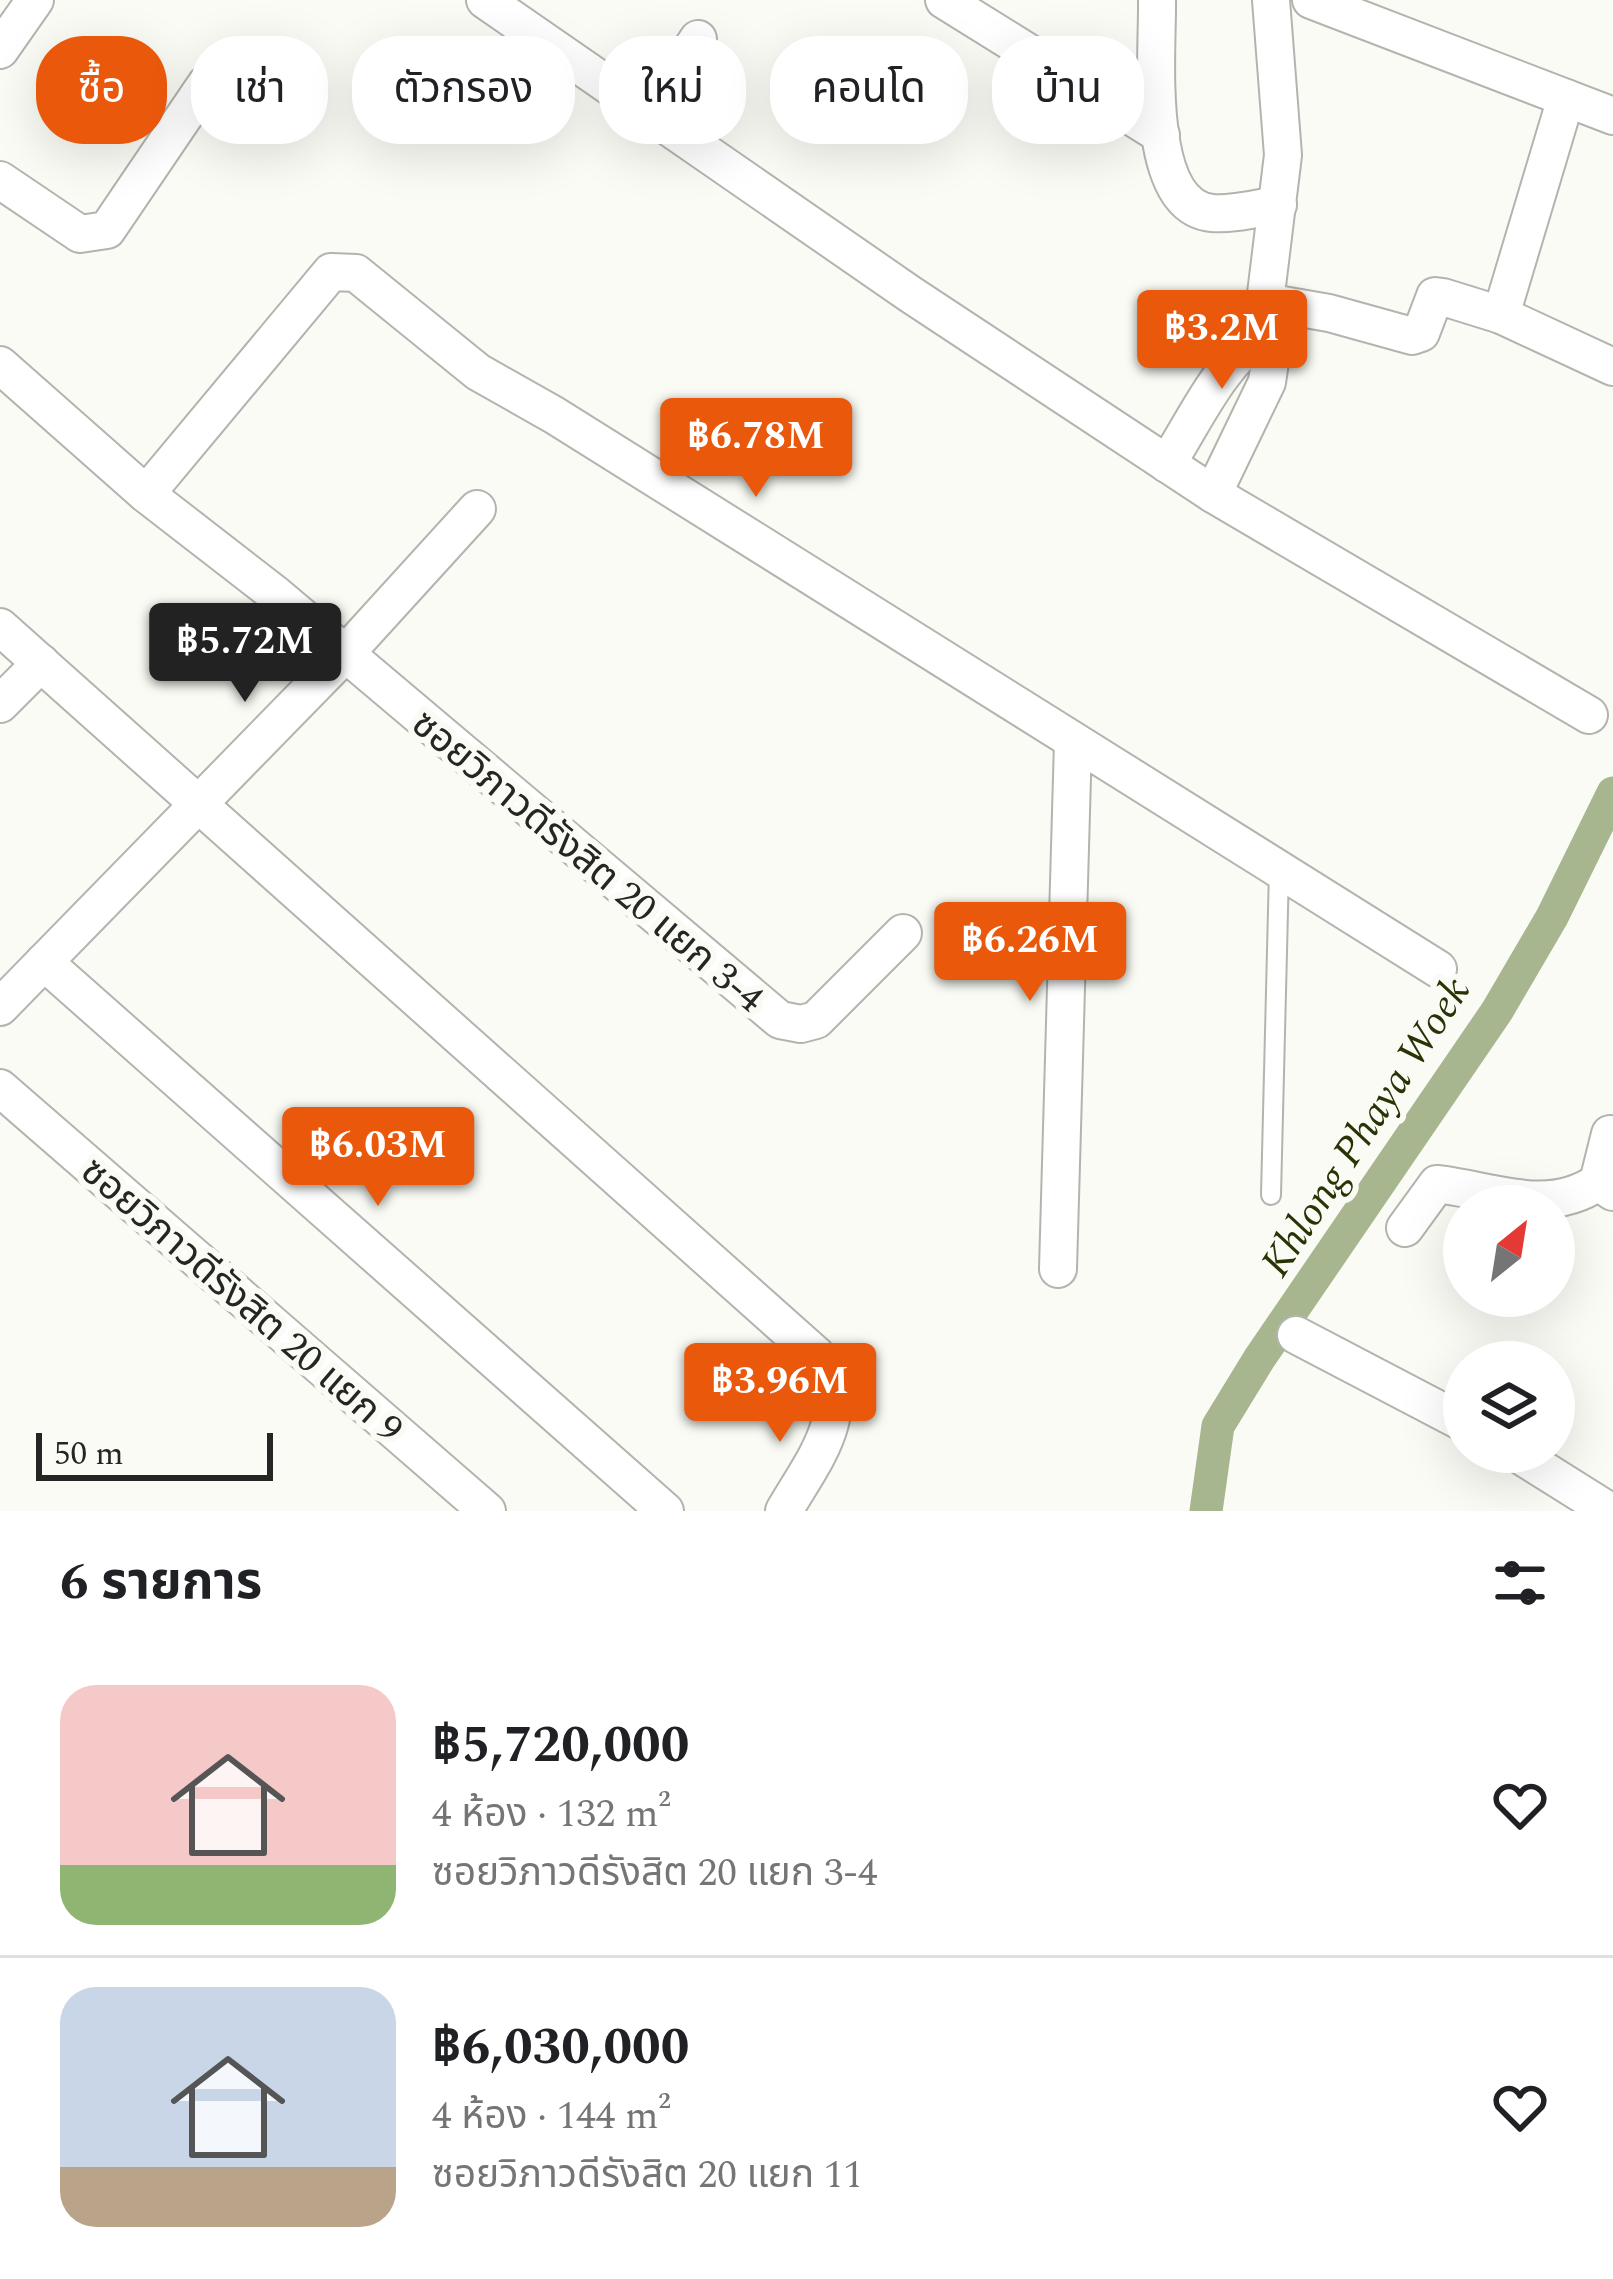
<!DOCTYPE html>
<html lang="th">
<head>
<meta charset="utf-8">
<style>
  body { margin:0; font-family:Spectral,"Noto Sans Thai",serif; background:#f6f6f6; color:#202124; height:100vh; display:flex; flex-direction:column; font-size:45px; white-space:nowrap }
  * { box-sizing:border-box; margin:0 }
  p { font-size:39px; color:#757577 }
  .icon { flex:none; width:66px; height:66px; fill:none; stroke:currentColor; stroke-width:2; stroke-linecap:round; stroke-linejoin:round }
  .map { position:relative; height:1511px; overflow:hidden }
  .side { display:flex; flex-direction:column; background:#fff; flex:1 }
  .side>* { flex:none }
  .hud { position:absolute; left:36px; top:36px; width:1542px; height:108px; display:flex; gap:24px }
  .needle { width:78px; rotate:30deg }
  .tools { position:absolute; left:1443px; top:1185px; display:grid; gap:24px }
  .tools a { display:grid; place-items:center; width:132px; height:132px; border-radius:50%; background:#fff; box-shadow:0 12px 48px #0002; font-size:60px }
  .scale { position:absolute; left:36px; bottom:30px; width:237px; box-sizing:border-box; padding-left:12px; border:6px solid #252623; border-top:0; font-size:33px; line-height:42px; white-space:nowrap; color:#252623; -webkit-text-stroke:9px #f9fbf4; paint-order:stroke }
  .price { position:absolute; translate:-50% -102px; padding:0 27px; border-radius:12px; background:#ea580c; color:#fff; font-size:39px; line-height:78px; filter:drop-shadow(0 3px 6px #0008) }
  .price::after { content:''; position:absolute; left:50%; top:72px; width:36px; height:27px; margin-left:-18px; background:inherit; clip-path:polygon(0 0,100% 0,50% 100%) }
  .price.active { background:#222; color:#fff }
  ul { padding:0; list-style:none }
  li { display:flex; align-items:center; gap:36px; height:300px; padding:0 60px }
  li+li { border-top:3px solid #e0e0e0 }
  li span { display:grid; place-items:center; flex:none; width:336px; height:240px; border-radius:36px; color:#555 }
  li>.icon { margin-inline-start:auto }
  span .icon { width:144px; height:144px; fill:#fffc; stroke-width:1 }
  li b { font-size:51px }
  h2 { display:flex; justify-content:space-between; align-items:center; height:144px; padding:0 60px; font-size:51px }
  .pill { padding:0 42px; border-radius:48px; background:#fff; box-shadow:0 12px 48px #0002; font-size:42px; line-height:108px }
  .pill.active { background:#ea580c; color:#fff }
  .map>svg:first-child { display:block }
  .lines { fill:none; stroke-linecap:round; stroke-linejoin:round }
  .canal { stroke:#a8b68f; stroke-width:33 }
  .lane-casing { stroke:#b2b5ae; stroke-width:22 }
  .street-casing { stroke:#b2b5ae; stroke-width:40 }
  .lane { stroke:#fff; stroke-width:18 }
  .street { stroke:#fff; stroke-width:36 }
  .labels { text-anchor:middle; stroke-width:12; stroke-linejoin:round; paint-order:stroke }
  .street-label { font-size:39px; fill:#252623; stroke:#f9fbf4 }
  .water-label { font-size:42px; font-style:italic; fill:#293406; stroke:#f9fbf4 }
</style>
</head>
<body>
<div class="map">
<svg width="1613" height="1511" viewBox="0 0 1613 1511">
  <rect width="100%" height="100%" fill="#f9fbf4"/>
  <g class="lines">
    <path class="canal" d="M1206,1511l12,-85 41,-67 238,-348 55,-94 61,-124"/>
    <defs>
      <path id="lane" d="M1271,1195l8,-325"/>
      <g id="street">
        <path d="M485,0l425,294 303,200 376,221"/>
        <path d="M944,0l217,135"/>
        <path d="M1157,0c1,51 -15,206 55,213 20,2 46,-5 66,-8"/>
        <path d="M1311,0l302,116"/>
        <path d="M0,50l35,-50"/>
        <path d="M649,113l49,-74"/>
        <path d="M0,180l80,54 27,-4 99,-146"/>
        <path d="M1265,302l64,11 83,23 9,-3 14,-37 8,1 58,18 112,52"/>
        <path d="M1501,315l65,-217"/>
        <path d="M0,365l146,129 129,100 505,426 21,4 15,-4 87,-87"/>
        <path d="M1167,464c27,-42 53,-102 96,-129"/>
        <path d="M146,494l185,-222 25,1 122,99 76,43 884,554"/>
        <path d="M1213,494l54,-112 4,-27 -8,-20 2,-33 18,-147 -12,-155"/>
        <path d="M0,627l816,728c42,54 -4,107 -32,156"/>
        <path d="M0,704l41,-41"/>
        <path d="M44,962l621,549"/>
        <path d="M0,1007l345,-353 132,-145"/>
        <path d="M0,1088l487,423"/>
        <path d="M1610,1134l-12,48 15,10"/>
        <path d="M1405,1228l32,-44c54,6 111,33 161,-2"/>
        <path d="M1058,1269l15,-527"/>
        <path d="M1296,1335l168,88"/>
        <path d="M1515,1452l94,59"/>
      </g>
    </defs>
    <use href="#lane" class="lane-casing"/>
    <use href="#street" class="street-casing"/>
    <use href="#lane" class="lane"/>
    <use href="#street" class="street"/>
  </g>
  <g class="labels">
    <g class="street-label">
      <text transform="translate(589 860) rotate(40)" y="14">ซอยวิภาวดีรังสิต 20 แยก 3-4</text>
      <text transform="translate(243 1299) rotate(41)" y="14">ซอยวิภาวดีรังสิต 20 แยก 9</text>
    </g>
    <g class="water-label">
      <text transform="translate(1364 1126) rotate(-57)" y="15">Khlong Phaya Woek</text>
    </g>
  </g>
</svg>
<div class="tools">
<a><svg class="needle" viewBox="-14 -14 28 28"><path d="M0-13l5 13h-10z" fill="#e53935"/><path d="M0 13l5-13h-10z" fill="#757577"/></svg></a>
<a><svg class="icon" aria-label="layers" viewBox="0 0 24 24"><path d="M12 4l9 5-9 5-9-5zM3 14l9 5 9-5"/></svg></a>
</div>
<div class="scale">50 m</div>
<b class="price" style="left:1222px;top:392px">฿3.2M</b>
<b class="price" style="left:756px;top:500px">฿6.78M</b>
<b class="price active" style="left:245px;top:705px">฿5.72M</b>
<b class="price" style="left:1030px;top:1004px">฿6.26M</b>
<b class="price" style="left:378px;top:1209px">฿6.03M</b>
<b class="price" style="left:780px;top:1445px">฿3.96M</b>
<div class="hud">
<a class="pill active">ซื้อ</a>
<a class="pill">เช่า</a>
<a class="pill">ตัวกรอง</a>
<a class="pill">ใหม่</a>
<a class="pill">คอนโด</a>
<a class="pill">บ้าน</a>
</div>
</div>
<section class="side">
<h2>6 รายการ<svg class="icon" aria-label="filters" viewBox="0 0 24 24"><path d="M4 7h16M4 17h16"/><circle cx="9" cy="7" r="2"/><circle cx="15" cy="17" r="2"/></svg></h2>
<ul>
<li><span style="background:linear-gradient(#f6c9c9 75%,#8fb573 0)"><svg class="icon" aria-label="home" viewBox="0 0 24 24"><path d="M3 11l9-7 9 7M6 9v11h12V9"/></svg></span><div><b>฿5,720,000</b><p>4 ห้อง · 132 m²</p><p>ซอยวิภาวดีรังสิต 20 แยก 3-4</p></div><svg class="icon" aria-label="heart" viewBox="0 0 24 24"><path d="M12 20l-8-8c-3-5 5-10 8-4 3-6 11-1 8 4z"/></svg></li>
<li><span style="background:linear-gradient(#c9d6e8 75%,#b9a48a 0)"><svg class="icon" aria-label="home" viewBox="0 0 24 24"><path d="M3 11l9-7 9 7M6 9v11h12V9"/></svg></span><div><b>฿6,030,000</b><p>4 ห้อง · 144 m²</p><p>ซอยวิภาวดีรังสิต 20 แยก 11</p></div><svg class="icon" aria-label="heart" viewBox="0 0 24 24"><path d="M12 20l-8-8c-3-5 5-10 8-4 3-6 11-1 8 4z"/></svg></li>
</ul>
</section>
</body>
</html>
